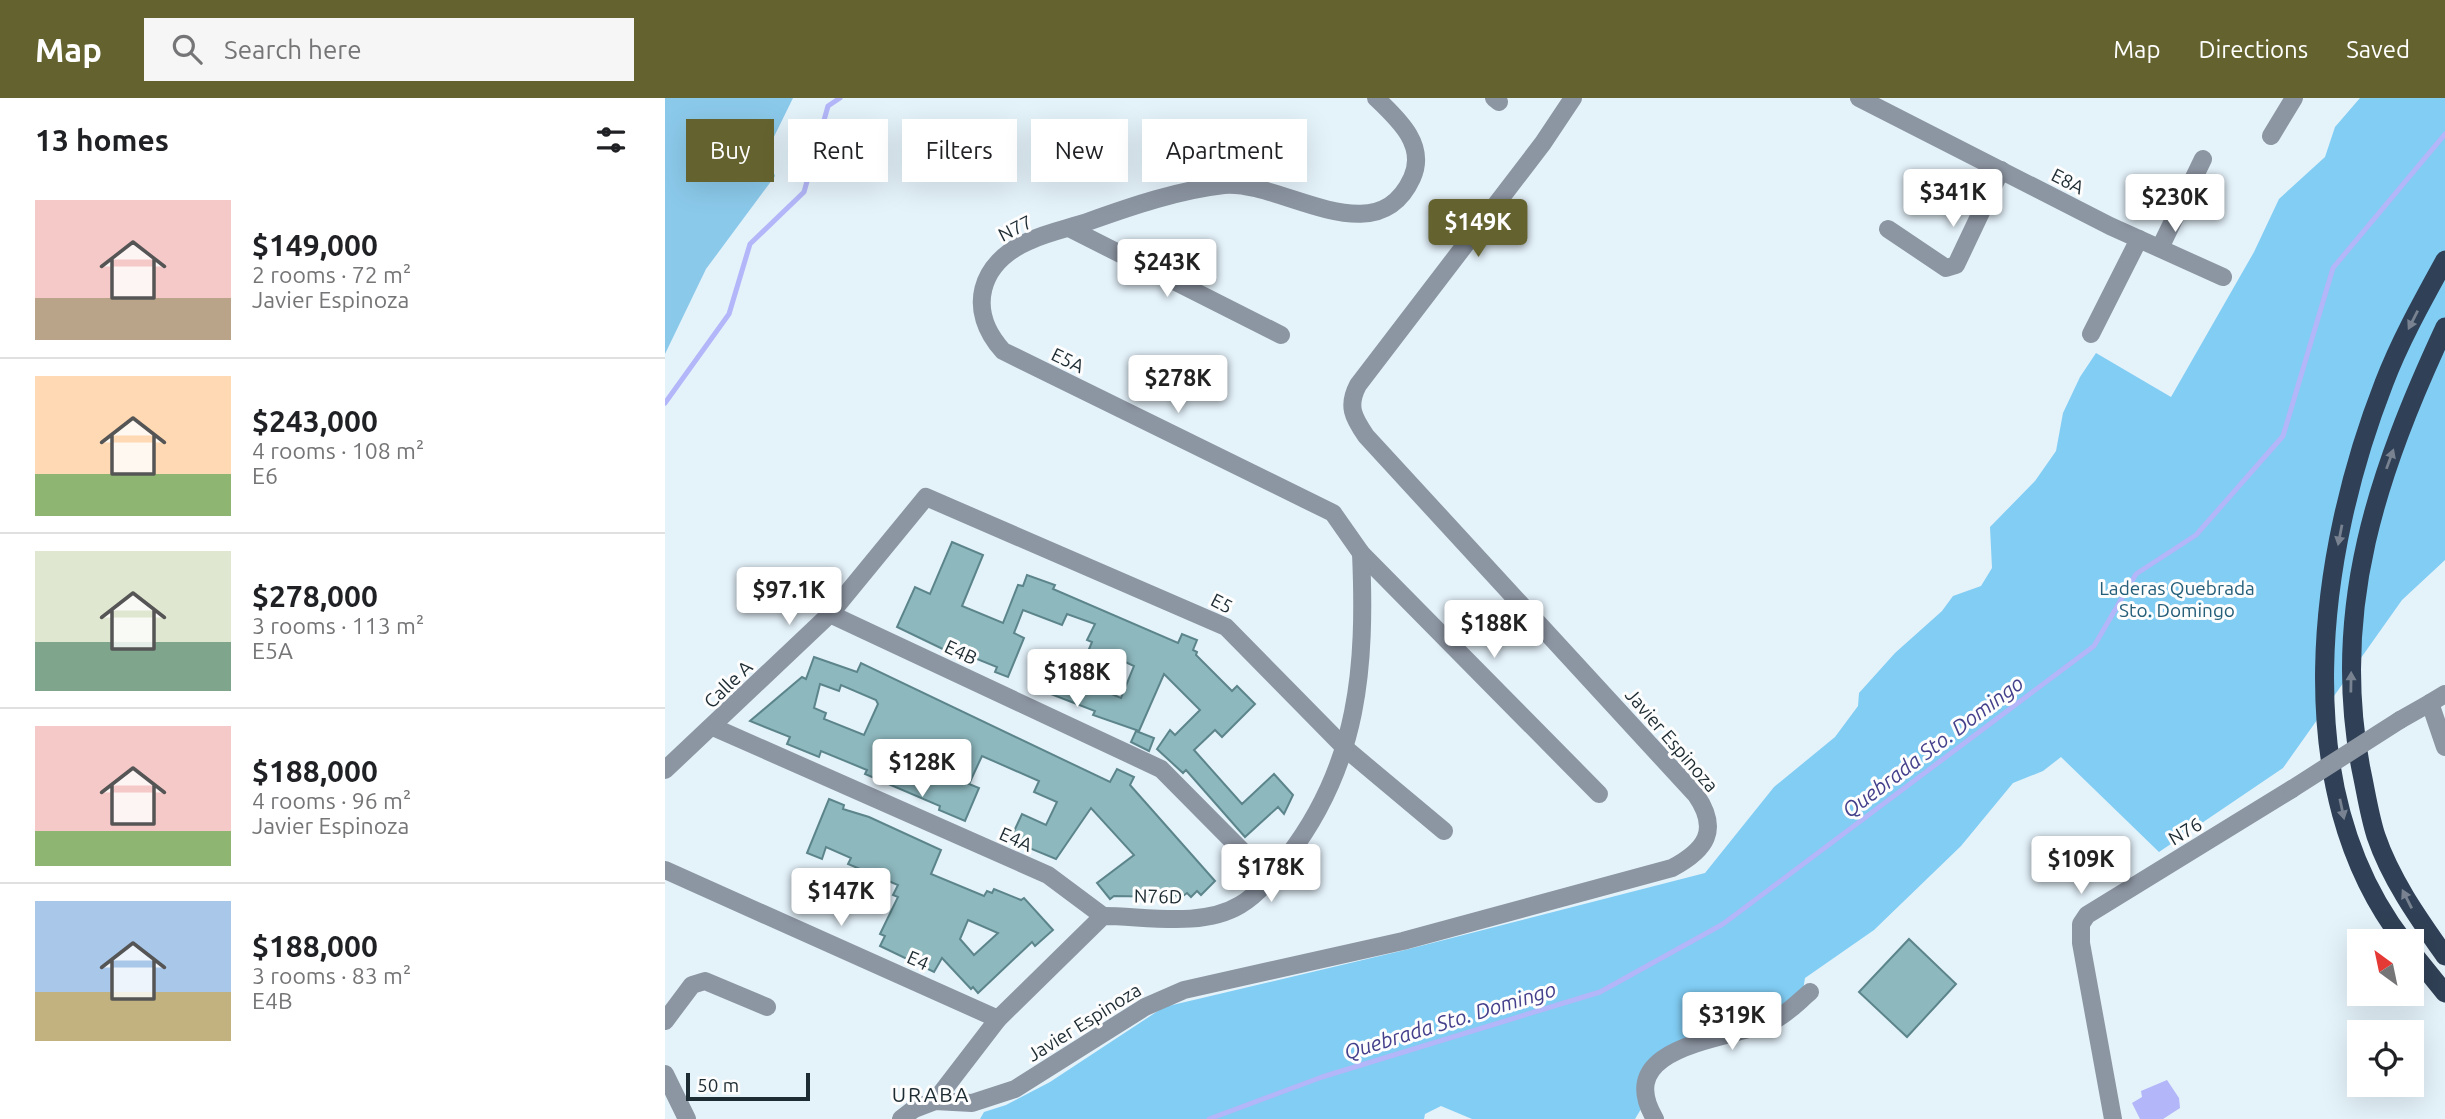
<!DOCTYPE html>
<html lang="en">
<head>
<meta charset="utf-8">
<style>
  body { margin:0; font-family:Ubuntu,sans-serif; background:#f6f6f6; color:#202124; height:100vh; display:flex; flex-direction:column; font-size:26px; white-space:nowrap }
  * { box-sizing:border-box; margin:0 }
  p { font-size:23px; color:#757577 }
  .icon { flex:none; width:38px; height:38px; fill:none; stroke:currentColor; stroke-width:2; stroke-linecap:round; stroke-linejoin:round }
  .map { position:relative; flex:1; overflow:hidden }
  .details { display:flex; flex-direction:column; background:#fff; width:665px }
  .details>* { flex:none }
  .guide { position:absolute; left:21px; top:21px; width:665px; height:63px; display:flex; gap:14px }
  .needle { width:46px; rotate:327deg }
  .fabs { position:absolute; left:1682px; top:831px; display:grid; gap:14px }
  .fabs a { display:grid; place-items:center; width:77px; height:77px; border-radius:0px; background:#fff; box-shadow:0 7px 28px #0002; font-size:35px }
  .scale { position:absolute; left:21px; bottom:18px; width:124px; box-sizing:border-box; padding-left:7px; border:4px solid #1d2b32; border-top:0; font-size:19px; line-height:24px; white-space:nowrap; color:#1d2b32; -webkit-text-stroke:5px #fdfdfd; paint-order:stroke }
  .price { position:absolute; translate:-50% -60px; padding:0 16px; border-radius:7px; background:#fff; color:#222; font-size:23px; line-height:46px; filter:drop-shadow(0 2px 4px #0008) }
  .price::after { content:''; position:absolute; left:50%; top:42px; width:21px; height:16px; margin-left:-10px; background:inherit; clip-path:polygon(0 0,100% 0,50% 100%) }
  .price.selected { background:#64622e; color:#fff }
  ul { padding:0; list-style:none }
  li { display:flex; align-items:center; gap:21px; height:175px; padding:0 35px }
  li+li { border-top:2px solid #e0e0e0 }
  li span { display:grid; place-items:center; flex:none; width:196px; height:140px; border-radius:0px; color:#555 }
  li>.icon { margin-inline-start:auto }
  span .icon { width:84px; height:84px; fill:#fffc; stroke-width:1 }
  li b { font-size:30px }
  h2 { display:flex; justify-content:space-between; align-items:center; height:84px; padding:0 35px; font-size:30px }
  .pill { padding:0 24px; border-radius:0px; background:#fff; box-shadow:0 7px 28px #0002; font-size:24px; line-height:63px }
  .pill.selected { background:#64622e; color:#fff }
  header { display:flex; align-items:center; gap:42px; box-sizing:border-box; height:98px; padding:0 35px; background:#64622e; color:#fff }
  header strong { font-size:33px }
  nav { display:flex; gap:38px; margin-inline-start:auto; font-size:24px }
  .search { width:490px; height:63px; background:#f6f6f6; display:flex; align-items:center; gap:18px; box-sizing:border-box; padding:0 24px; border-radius:0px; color:#757577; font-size:26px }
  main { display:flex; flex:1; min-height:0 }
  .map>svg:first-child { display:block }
  .green { fill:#8bc9ea }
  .forest { fill:#81cdf4 }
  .water { fill:#b3b6f8 }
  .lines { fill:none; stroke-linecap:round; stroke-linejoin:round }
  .stream { stroke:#b3b6f8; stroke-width:5 }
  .building { fill:#8db8be; stroke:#5c858b; stroke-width:2; fill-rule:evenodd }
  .minor { stroke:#8c95a2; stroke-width:18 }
  .tertiary { stroke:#8c95a2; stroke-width:18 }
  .trunk { stroke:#304056; stroke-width:19 }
  .tertiary-bridge { stroke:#8c95a2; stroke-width:18 }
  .oneway { fill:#788290 }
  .labels { text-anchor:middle; stroke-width:6; stroke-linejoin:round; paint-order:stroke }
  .street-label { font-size:19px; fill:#1d2b32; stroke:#fdfdfd }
  .park-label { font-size:19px; fill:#245e79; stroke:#fdfdfd }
  .water-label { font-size:21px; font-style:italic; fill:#44408c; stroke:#fdfdfd }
  .neighbourhood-label { font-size:21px; letter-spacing:2px; fill:#1d2b32; stroke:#fdfdfd }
</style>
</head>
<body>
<header>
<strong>Map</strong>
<div class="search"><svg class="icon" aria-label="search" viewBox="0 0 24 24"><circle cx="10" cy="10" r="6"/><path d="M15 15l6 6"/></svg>Search here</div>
<nav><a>Map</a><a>Directions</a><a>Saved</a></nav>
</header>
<main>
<section class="details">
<h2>13 homes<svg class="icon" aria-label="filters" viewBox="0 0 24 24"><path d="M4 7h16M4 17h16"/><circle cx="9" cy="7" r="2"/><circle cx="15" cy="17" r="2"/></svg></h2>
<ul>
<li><span style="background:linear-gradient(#f6c9c9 70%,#b9a48a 0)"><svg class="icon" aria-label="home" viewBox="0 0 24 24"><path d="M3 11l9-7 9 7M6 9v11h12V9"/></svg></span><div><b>$149,000</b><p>2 rooms · 72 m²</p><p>Javier Espinoza</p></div></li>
<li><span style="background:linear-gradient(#ffd9b3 70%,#8fb573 0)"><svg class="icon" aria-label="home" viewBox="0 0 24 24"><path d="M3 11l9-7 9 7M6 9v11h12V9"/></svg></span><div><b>$243,000</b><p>4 rooms · 108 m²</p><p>E6</p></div></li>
<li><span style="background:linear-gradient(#dfe7d0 65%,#7fa58c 0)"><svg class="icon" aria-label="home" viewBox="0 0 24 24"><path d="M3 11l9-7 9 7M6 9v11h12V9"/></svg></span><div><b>$278,000</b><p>3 rooms · 113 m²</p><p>E5A</p></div></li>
<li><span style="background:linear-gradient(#f6c9c9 75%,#8fb573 0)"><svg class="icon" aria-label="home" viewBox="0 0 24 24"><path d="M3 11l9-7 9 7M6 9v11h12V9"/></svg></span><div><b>$188,000</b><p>4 rooms · 96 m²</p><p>Javier Espinoza</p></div></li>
<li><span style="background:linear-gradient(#a9c7e8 65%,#c2b280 0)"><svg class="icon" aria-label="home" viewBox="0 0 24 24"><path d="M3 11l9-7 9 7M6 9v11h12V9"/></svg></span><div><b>$188,000</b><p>3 rooms · 83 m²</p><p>E4B</p></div></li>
</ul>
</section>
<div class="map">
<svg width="1780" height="1021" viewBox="0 0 1780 1021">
  <rect width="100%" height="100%" fill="#e4f2fa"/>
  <path class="green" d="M0,0h128l-27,55 9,23 -69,93 -41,85z"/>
  <path class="forest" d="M1695,0h85v462l-43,40 -119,168 -124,84 -98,-95 -18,14 -30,12 -52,63 -87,84 -69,48 -6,36 -75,18 -76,37 -4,35 -9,15h-163l-31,-13 -16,8 -1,5h-444l4,-7 22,-7 44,-23 114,-75 241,-57 300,-77 69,-86 61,-50 23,-31 1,-13 36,-40 47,-42 11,-15 28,-10 11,-18 -2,-41 45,-46 21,-30 7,-38 17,-36 16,-24 75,44 83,-145 25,-53 46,-42 10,-30z"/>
  <path class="water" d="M1502,982l12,18 1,10 -17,11h-23l-8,-16 10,-6 -1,-6z"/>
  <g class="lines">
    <g class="stream">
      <path d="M0,305l64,-89 21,-70 54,-52 24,-86 12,-8"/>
      <path d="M544,1021l113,-42 278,-85 123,-68 371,-278 42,-72 60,-39 87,-99 50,-168 112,-134"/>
    </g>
  </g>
  <g class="building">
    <path d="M287,444l31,13 -21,51 41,17 15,-38 5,1 4,-11 28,10 -2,4 125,54 4,-9 15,6 -4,10 4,2 -1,3 36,36 5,-5 18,18 -33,33 -7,-7 -21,20 48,54 32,-30 19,21 -9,19 -6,-7 -33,30 -59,-67 -3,3 -26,-24 13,-19 5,5 25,-25 -36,-36 -25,57 -46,-16 2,-4 -65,-25 14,-31 38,11 10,-24 -5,-2 8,-16 -28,-10 -5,11 -39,-15 -9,23 10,5 -16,39 -13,-5 2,-5 -47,-19 -1,4 -52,-25 18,-40 15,7zM441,555l28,13 -13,32 -29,-12z"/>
    <path d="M149,559l43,15 4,-9 249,119 7,-13 17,8 -4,8 85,96 -14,14 -4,-4 -6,6 -4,-4 -8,6 -5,-6 -5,4 -55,-1 -4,3 -13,-16 37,-28 -43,-47 -35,51 -46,-19 12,-26 24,11 11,-23 -23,-10 5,-11 -57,-25 -13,28 10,4 -14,33 -26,-11 1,-4 -75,-32 2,-4 -46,-19 -2,6 -32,-13 3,-7 -40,-16 52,-44 4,2zM155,586l19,7 2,-6 35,15 2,4 -14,31 -40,-16 2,-6 -12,-5z"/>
    <path d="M471,633l18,7 -5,13 -18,-9z"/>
    <path d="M164,701l15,6 -1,4 26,8 72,33 -10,24 53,22 3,-5 5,2 2,-4 27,11 3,-2 29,32 -18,16 -3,-4 -54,51 -5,-6 -2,2 -29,-31 -8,14 -54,-26 5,-10 -5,-2 18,-37 -5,-2 5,-10 -50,-21 3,-6 -25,-11 -4,12 -15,-6zM303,822l30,13 -24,22 -14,-16z"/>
    <path d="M1244,841l47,45 -49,53 -48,-45z"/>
  </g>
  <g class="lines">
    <g class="minor">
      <path d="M711,0c22,21 51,47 36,80 -36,79 -130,2 -188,7 -45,5 -92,21 -134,36 -20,7 -42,11 -61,20 -50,22 -63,69 -26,110l330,162 28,40 238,241"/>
      <path d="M829,0l5,4"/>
      <path d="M1194,0l251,128 113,51"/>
      <path d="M1606,38l23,-38"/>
      <path d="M404,130l212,107"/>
      <path d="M1223,131l58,39 10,-3 45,-95"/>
      <path d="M1495,150l43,-89"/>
      <path d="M1426,236l48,-95"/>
      <path d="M165,516l331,155 109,110"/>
      <path d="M1765,605l15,-9"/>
      <path d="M48,629l335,148 55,41"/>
      <path d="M0,672l165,-156 96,-117 300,130 120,122 98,82"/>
      <path d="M0,772l333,149"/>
      <path d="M0,923l27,-36 13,-4 62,26"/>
      <path d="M0,976l22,45"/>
      <path d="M270,1003l63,-82 105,-103c42,0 99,12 137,-11 19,-11 34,-31 48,-49 71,-93 78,-189 73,-303"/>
      <path d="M990,1021c-44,-74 72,-79 116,-97 15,-7 26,-19 39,-30"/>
    </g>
    <g class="tertiary">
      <path d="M1735,622l30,-17 15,44"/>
      <path d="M236,1021l13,-10 21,-8 37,2 43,-14 130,-82 39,-17 219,-49 269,-73c34,-18 48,-38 24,-73l-330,-359c-13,-19 -19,-30 -8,-51l185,-242 30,-45"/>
      <path d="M1448,1021l-32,-176v-19l6,-9 205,-126"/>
    </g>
    <g class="trunk">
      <path d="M1780,229c-67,144 -115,282 -84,442 5,23 8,45 15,67 15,44 43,83 69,120"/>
      <path d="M1739,844c-119,-154 -86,-390 -20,-559 16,-42 39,-83 61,-123"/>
      <path d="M1746,853l34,42"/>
    </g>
    <path class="tertiary-bridge" d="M1627,691l108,-69"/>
  </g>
  <defs><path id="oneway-solid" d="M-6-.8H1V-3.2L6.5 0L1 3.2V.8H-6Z" transform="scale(1.75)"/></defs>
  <g class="oneway">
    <use href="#oneway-solid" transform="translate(1748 222) rotate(117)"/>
    <use href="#oneway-solid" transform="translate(1725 361) rotate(-70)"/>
    <use href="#oneway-solid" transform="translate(1675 437) rotate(101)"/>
    <use href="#oneway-solid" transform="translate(1686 584) rotate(-89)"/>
    <use href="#oneway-solid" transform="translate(1677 711) rotate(78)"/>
    <use href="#oneway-solid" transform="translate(1742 801) rotate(-117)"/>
  </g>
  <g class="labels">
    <g class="street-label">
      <text transform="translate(1403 83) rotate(27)" y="7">E8A</text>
      <text transform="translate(350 130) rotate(-27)" y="7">N77</text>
      <text transform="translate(403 262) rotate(26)" y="7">E5A</text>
      <text transform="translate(557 505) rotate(27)" y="7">E5</text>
      <text transform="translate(296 554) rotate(25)" y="7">E4B</text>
      <text transform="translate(63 586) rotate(-44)" y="7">Calle A</text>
      <text transform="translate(1007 642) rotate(49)" y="7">Javier Espinoza</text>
      <text transform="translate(1520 733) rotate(-31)" y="7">N76</text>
      <text transform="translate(351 741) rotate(24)" y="7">E4A</text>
      <text transform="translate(493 798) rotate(1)" y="7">N76D</text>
      <text transform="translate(253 862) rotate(24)" y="7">E4</text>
      <text transform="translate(419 924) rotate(-32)" y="7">Javier Espinoza</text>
    </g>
    <g class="park-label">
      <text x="1512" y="497">Laderas Quebrada<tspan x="1512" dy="22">Sto. Domingo</tspan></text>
    </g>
    <g class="water-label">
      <text transform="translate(1268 649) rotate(-37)" y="7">Quebrada Sto. Domingo</text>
      <text transform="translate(785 923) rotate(-17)" y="7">Quebrada Sto. Domingo</text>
    </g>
    <g class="neighbourhood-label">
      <text x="266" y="1004">URABA</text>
    </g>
  </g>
</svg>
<div class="fabs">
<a><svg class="needle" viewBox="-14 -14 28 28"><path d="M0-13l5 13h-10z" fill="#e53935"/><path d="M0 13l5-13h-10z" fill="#757577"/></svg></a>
<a><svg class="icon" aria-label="locate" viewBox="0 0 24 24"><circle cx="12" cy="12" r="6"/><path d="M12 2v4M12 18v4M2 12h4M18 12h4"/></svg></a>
</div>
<div class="scale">50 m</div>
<b class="price" style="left:1288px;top:131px">$341K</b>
<b class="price" style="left:1510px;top:136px">$230K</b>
<b class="price selected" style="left:813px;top:161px">$149K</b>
<b class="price" style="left:502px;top:201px">$243K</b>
<b class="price" style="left:513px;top:317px">$278K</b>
<b class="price" style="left:124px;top:529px">$97.1K</b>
<b class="price" style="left:829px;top:562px">$188K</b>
<b class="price" style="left:412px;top:611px">$188K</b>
<b class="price" style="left:257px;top:701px">$128K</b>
<b class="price" style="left:1416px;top:798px">$109K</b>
<b class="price" style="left:606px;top:806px">$178K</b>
<b class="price" style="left:176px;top:830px">$147K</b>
<b class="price" style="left:1067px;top:954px">$319K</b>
<div class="guide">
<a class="pill selected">Buy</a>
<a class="pill">Rent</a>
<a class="pill">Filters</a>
<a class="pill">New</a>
<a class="pill">Apartment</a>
</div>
</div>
</main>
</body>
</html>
